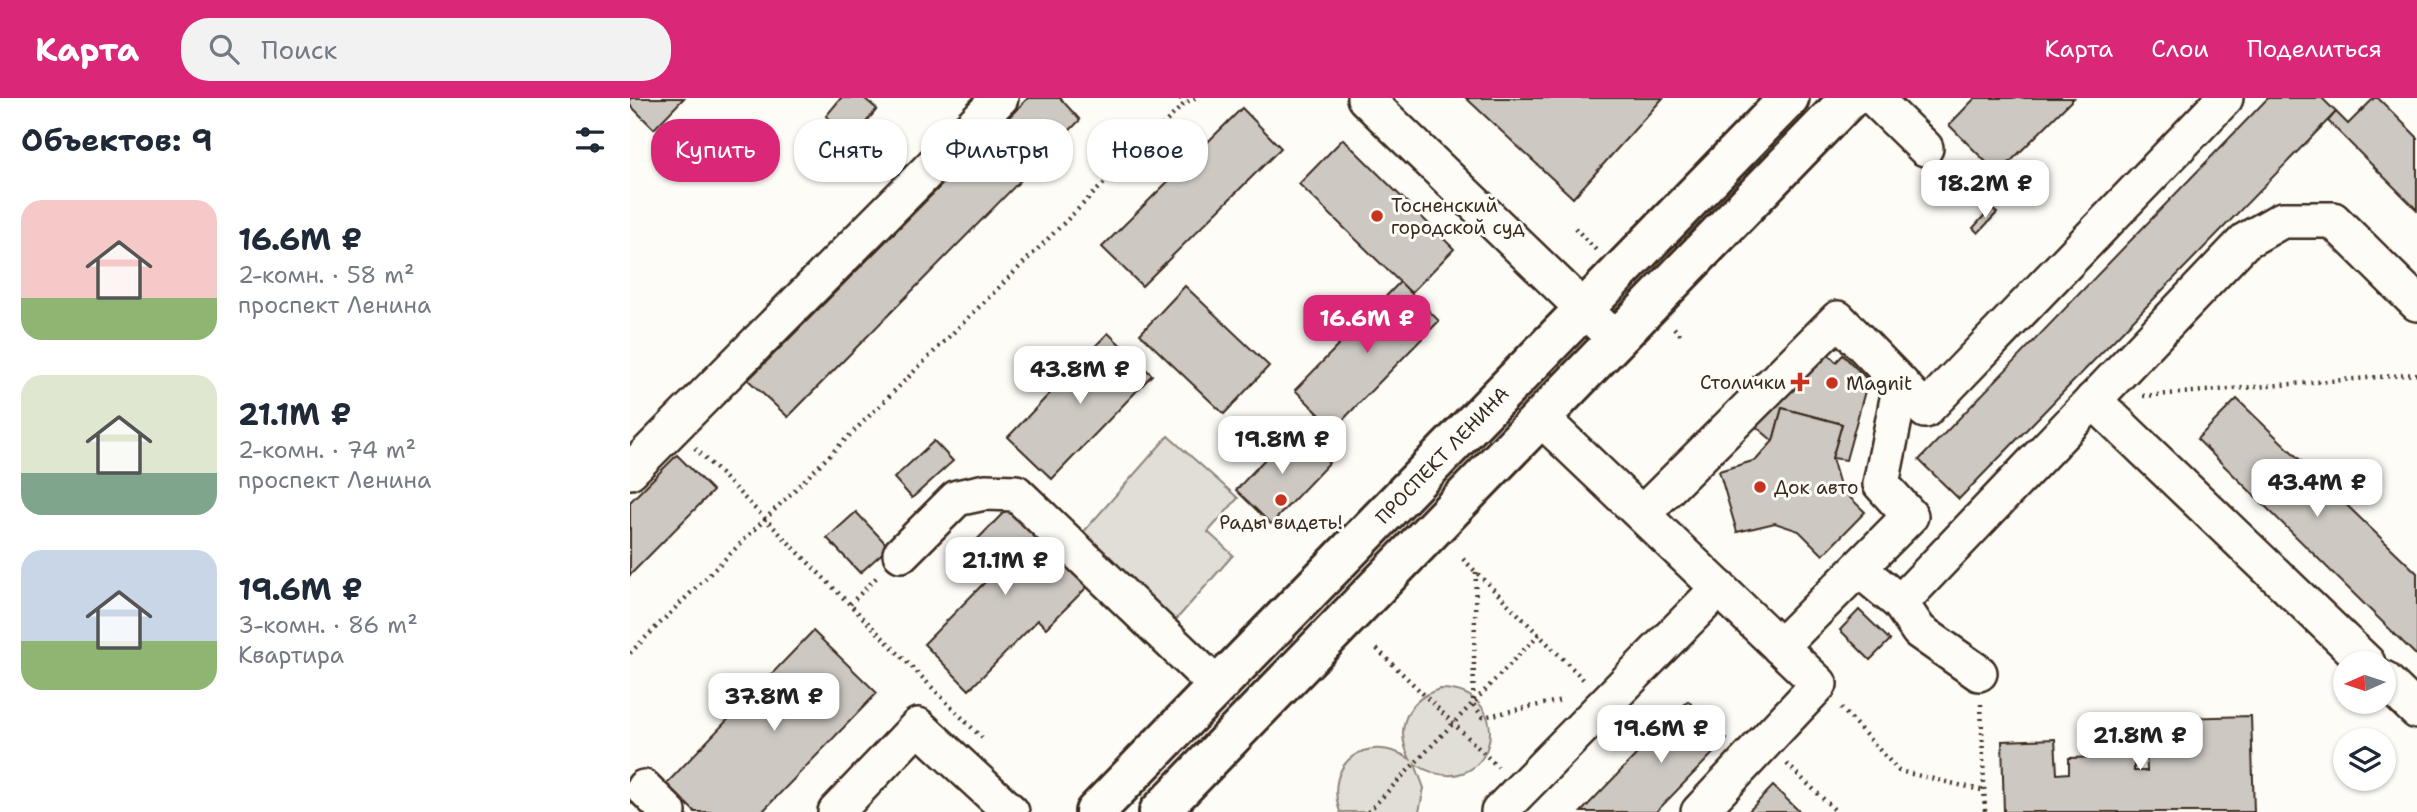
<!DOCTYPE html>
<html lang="ru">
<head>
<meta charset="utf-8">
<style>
  body { margin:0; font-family:"Shantell Sans",sans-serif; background:#f2f2f3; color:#1f2937; height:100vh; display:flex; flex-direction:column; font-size:26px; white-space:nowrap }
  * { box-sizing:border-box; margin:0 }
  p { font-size:23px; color:#747a83 }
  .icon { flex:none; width:38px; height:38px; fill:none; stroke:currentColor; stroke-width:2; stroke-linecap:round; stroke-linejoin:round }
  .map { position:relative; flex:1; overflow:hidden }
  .details { display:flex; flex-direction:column; background:#fff; width:630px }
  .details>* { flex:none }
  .guide { position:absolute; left:21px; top:21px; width:665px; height:63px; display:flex; gap:14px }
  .needle { width:46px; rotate:267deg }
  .tools { position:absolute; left:1703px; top:553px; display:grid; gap:14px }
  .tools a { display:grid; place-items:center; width:63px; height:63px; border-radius:50%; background:#fff; box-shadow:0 2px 5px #0004; font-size:35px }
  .price { position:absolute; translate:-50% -60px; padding:0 16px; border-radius:14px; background:#fff; color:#222; font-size:23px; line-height:46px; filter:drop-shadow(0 2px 4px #0008) }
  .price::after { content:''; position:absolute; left:50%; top:42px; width:21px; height:16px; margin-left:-10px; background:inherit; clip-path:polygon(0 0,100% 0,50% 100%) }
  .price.selected { background:#db2777; color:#fff }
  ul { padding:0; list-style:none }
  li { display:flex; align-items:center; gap:21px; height:175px; padding:0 21px }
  li span { display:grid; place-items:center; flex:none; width:196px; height:140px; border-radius:21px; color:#555 }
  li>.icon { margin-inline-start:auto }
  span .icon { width:84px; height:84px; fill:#fffc; stroke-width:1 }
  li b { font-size:30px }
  h2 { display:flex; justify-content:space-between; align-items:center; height:84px; padding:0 21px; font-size:30px }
  .pill { padding:0 24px; border-radius:28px; background:#fff; box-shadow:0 2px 5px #0004; font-size:24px; line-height:63px }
  .pill.selected { background:#db2777; color:#fff }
  header { display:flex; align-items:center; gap:42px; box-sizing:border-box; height:98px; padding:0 35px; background:#db2777; color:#fff }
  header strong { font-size:33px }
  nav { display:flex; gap:38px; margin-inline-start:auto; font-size:24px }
  .search { width:490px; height:63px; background:#f2f2f3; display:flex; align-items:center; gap:18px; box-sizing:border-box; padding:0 24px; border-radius:28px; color:#747a83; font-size:26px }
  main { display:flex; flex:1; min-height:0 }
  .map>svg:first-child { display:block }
  .green { fill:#e1ded7; stroke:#8e847a; stroke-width:2 }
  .building { fill:#cdc8c2; stroke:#3b2a1e; stroke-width:2 }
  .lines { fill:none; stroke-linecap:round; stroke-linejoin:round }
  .minor-casing { stroke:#3b2a1e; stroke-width:40 }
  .major-casing { stroke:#3b2a1e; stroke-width:44 }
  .path { stroke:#3b2a1e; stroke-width:4.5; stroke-dasharray:2 5; stroke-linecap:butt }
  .minor { stroke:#fdfcf7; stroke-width:35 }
  .major { stroke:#fdfcf7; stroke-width:38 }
  .poi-dot { fill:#c8321e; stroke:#fdfcf7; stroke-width:2.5 }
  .labels { text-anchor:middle; stroke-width:6; stroke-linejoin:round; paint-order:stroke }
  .poi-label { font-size:19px; fill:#3b2a1e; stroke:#fdfcf7; text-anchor:start }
  .street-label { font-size:19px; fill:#3b2a1e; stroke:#fdfcf7 }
</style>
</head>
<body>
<header>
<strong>Карта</strong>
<div class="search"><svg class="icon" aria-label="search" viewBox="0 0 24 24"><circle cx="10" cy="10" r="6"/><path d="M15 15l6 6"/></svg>Поиск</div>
<nav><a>Карта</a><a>Слои</a><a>Поделиться</a></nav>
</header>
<main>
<section class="details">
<h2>Объектов: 9<svg class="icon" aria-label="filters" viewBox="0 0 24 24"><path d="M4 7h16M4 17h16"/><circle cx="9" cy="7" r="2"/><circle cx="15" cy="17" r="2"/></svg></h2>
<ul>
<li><span style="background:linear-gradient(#f6c9c9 70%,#8fb573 0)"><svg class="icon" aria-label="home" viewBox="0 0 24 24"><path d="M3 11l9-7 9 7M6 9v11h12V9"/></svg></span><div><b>16.6M ₽</b><p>2-комн. · 58 m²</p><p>проспект Ленина</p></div></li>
<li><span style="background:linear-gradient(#dfe7d0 70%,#7fa58c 0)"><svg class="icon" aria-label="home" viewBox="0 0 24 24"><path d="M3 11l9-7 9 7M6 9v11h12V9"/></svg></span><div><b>21.1M ₽</b><p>2-комн. · 74 m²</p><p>проспект Ленина</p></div></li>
<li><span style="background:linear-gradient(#c9d6e8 65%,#8fb573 0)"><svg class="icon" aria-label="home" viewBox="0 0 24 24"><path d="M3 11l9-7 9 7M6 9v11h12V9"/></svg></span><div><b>19.6M ₽</b><p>3-комн. · 86 m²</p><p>Квартира</p></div></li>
</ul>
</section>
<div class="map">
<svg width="1787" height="714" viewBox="0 0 1787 714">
  <rect width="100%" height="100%" fill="#fdfcf7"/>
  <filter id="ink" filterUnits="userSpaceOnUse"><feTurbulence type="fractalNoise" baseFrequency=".0143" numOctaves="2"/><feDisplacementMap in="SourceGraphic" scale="14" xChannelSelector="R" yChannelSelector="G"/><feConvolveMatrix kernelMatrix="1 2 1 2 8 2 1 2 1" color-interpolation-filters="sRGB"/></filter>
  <g filter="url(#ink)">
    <g class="green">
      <path d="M538,338l70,62 -30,34 25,23 -59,67 -95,-85z"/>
      <path d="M810,591c83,0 54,123 -25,75l9,24 -5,24h-79c-17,-50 27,-80 70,-53 -16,-31 -3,-60 30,-70z"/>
    </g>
    <g class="building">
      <path d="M0,0h54l-30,31 -24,-24z"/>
      <path d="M211,0h23l13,11 -24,29 -27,-22z"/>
      <path d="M398,0h32l20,22 -292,297 -40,-37z"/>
      <path d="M836,0h197l-90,100z"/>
      <path d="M1345,0h99l-76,76 -49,-49z"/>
      <path d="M1638,0h54l14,14 -377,387 -40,-39z"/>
      <path d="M1744,0h4l39,39v73l-89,-89 8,-9 12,12z"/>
      <path d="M612,10l39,40 -139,138 -40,-39z"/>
      <path d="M713,41l111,110 -43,44 -112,-109z"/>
      <path d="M1361,110l6,5 -19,20 -5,-5z"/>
      <path d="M770,184l39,39 -105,108 -39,-39z"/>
      <path d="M555,188l84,80 -45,48 -84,-80z"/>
      <path d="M478,235l44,42 -100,104 -44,-42z"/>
      <path d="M1198,256l8,8 7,-7 25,25 -22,80 -14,-2 10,-34 -60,-16 -9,33 -26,-22 60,-60 8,8z"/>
      <path d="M1607,301l180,174v83l-220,-217z"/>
      <path d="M1152,310l60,16 -10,34 9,31 24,23 -42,43 -24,-24 -24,-8 -38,9 -18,-61 37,-11 17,-19z"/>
      <path d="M663,331l36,34 -58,61 -35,-34z"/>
      <path d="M304,343l19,20 -41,37 -18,-20z"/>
      <path d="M47,357l36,36 -83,84v-73z"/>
      <path d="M381,407l79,79 -44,44 -8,-8 -69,70 -45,-46 64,-65 -25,-25z"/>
      <path d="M226,414l33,35 -29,26 -33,-35z"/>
      <path d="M1229,512l31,30 -20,20 -30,-30z"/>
      <path d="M183,533l64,62 -115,119h-67l-29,-28z"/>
      <path d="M1058,603l39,38 -71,73h-75z"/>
      <path d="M1621,618l3,96h-250l-2,-71 53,-2 2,35 12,-1v-15l65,-2v15h13l-2,-52z"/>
      <path d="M1143,688l27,26h-52z"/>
    </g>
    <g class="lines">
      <defs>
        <g id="minor">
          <path d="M735,0l251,242"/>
          <path d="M1244,0l51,50"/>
          <path d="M1271,286l24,26 300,-312"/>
          <path d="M1463,302l274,263"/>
          <path d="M911,320l278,266 -120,128"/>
          <path d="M0,373l370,-373"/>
          <path d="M1012,416l196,-195 63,65 -20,100 29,32 -130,131"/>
          <path d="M271,456l56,-56 28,-6 31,1 201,193"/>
          <path d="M1229,471l41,34 345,-362 37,-21h51l84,83"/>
          <path d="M1270,505l19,28 60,42"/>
          <path d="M1754,581l33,32"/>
          <path d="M14,690l24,24"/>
          <path d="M206,714l82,-86 93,86"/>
          <path d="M869,714l220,-224"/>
        </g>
        <g id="major">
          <path d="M465,714l694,-714"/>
          <path d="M529,714l691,-714"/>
        </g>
      </defs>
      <use href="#minor" class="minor-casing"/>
      <use href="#major" class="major-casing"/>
      <g class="path">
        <path d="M550,0l5,5"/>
        <path d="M945,130l21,22"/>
        <path d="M1044,230l7,7"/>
        <path d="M1513,298l274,-22"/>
        <path d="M65,350l289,292"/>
        <path d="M833,461l121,121"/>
        <path d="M846,474l-3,132 10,13 79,-17"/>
        <path d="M220,506l29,-29"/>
        <path d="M747,551l121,118"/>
        <path d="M0,555l555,-550 10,-5"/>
        <path d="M1351,606l4,108"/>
        <path d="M1211,610l58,63 86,20"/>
        <path d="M1157,666l50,48"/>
        <path d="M738,714l174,-181"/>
      </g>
      <use href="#minor" class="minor"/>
      <use href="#major" class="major"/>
    </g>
  </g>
  <g class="poi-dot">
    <circle cx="747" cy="118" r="7"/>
    <path d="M1166.5 273.5h7v7h7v7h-7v7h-7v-7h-7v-7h7z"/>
    <circle cx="1202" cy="285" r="7"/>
    <circle cx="1130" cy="389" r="7"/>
    <circle cx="651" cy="402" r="7"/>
  </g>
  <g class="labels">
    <g class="poi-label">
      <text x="761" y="114">Тосненский<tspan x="761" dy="22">городской суд</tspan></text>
      <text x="1156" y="291" text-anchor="end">Столички</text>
      <text x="1216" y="292">Magnit</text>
      <text x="1144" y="396">Док авто</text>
      <text x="651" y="431" text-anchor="middle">Рады видеть!</text>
    </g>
    <g class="street-label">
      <text transform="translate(812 357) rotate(-46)" y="7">ПРОСПЕКТ ЛЕНИНА</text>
    </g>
  </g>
</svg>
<div class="tools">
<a><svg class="needle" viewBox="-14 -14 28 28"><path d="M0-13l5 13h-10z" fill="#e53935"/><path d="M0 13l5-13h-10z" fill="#747a83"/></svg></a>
<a><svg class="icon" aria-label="layers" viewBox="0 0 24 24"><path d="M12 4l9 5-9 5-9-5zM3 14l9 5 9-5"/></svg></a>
</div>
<b class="price" style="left:1355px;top:122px">18.2M ₽</b>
<b class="price selected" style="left:737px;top:257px">16.6M ₽</b>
<b class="price" style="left:450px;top:308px">43.8M ₽</b>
<b class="price" style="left:652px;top:378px">19.8M ₽</b>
<b class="price" style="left:1687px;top:421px">43.4M ₽</b>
<b class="price" style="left:375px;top:499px">21.1M ₽</b>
<b class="price" style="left:144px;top:635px">37.8M ₽</b>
<b class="price" style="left:1031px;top:667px">19.6M ₽</b>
<b class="price" style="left:1510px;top:674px">21.8M ₽</b>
<div class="guide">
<a class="pill selected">Купить</a>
<a class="pill">Снять</a>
<a class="pill">Фильтры</a>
<a class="pill">Новое</a>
</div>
</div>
</main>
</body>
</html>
